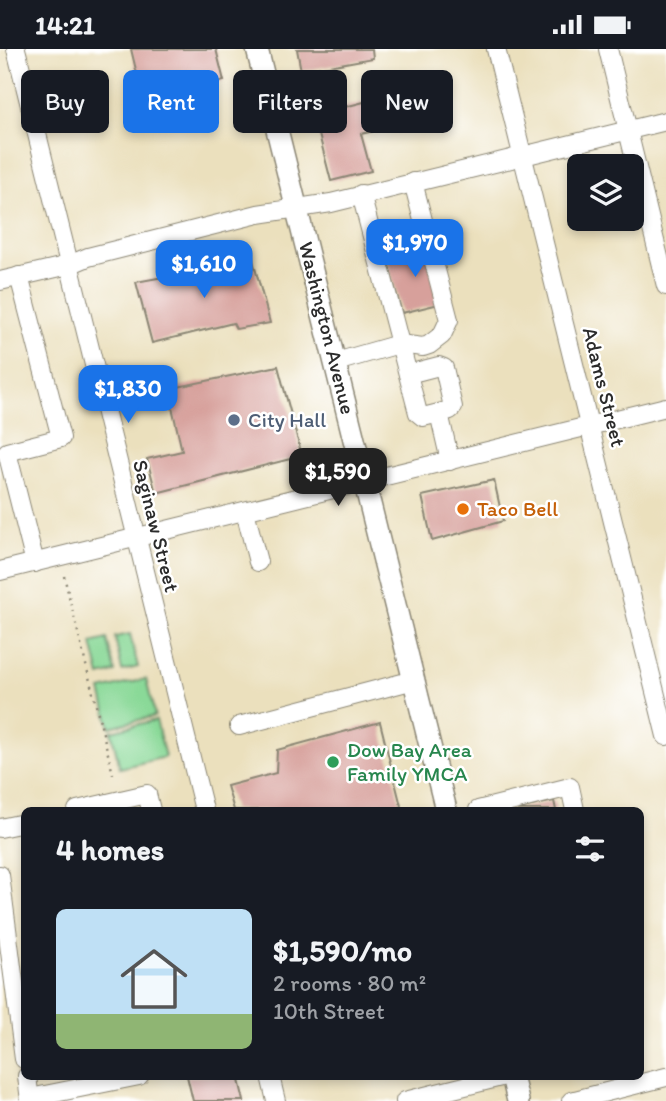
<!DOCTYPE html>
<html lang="en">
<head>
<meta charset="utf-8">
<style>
  body { margin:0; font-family:Itim,sans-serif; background:#242831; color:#f1f3f6; height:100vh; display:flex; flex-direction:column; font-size:26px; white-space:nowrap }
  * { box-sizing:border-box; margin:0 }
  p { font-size:23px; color:#9ea1a6 }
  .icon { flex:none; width:38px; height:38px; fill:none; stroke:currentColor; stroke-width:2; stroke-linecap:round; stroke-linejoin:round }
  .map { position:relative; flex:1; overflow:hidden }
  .panel { position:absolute; left:21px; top:758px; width:623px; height:273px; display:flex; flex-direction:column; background:#171b24; border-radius:10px; box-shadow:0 4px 10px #0003 }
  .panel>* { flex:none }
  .hud { position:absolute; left:21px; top:21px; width:625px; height:63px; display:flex; gap:14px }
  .tools { position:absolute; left:567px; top:105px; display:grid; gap:14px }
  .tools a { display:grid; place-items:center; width:77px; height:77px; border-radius:10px; background:#171b24; box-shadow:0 4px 10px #0003; font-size:35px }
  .price { position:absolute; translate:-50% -60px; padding:0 16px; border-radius:14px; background:#1a73e8; color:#fff; font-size:23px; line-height:46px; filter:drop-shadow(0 2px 4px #0008) }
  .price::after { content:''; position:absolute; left:50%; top:42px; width:21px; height:16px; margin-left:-10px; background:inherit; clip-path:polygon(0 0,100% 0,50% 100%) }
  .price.selected { background:#222; color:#fff }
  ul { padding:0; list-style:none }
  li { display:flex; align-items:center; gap:21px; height:175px; padding:0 35px }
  li span { display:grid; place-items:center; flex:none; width:196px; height:140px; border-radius:10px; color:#555 }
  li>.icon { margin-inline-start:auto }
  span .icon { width:84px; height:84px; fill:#fffc; stroke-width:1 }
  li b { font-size:30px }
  h2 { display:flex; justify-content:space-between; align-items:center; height:84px; padding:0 35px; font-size:30px }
  .chip { padding:0 24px; border-radius:10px; background:#171b24; box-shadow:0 4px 10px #0003; font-size:24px; line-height:63px }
  .chip.selected { background:#1a73e8; color:#fff }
  .status { display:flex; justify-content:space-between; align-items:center; height:49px; padding:0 35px; background:#171b24; direction:ltr }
  .status svg { height:19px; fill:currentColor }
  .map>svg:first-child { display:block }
  .green { fill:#8ad998; stroke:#5a8262; stroke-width:2 }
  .building { fill:#d7a09b }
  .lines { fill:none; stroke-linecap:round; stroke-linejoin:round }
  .minor-casing { stroke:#8b8674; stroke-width:20 }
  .major-casing { stroke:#8b8674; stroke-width:24 }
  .path { stroke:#8b8674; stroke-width:2.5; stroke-dasharray:2 5; stroke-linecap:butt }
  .minor { stroke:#fff; stroke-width:18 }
  .major { stroke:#fff; stroke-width:21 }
  .service-dot { fill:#5c6f8a; stroke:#fff; stroke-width:2.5 }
  .food-dot { fill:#e8710a; stroke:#fff; stroke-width:2.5 }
  .leisure-dot { fill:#2e9e5b; stroke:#fff; stroke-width:2.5 }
  .labels { text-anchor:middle; stroke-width:5; stroke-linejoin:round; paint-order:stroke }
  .street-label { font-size:21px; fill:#2b2b2b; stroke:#fff }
  .service-label { font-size:21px; fill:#4e5e75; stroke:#fff; text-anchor:start }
  .food-label { font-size:21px; fill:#c56008; stroke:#fff; text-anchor:start }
  .leisure-label { font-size:21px; fill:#27864d; stroke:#fff; text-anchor:start }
</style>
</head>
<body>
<div class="status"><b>14:21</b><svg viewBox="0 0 49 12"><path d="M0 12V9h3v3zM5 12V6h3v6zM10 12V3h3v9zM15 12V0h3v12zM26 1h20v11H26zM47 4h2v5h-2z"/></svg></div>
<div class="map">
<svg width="666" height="1052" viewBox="0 0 666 1052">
  <rect width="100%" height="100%" fill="#fff"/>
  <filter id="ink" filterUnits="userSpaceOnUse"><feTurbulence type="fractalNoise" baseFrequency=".0143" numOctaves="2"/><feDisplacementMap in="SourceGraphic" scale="14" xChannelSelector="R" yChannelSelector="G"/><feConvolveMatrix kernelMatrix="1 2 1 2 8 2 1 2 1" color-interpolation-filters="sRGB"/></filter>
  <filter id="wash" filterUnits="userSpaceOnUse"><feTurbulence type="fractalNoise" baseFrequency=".00686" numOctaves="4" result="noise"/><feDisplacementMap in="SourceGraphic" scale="28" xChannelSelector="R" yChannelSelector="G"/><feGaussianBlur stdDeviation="1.57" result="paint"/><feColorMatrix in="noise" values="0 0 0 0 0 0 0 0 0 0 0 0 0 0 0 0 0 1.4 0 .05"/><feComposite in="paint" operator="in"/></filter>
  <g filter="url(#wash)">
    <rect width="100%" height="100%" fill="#ebe0bd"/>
    <g class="green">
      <path d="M130,585l8,33 -16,4 -7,-34z"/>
      <path d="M107,590l8,33 -15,4 -8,-33z"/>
      <path d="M146,630l9,37 -45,11 -9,-37z"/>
      <path d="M156,671l9,37 -45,11 -9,-37z"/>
    </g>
    <g id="blocks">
      <g class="building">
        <path d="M131,0h85l8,32 -81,18z"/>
        <path d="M297,0h75l1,9 -72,13z"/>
        <path d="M387,47l8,30 -34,8 10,37 -40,10 -17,-66z"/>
        <path d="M427,195l16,59 -41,10 -16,-57z"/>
        <path d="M251,204l19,70 -34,6 -3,-6 -81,20 -16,-61 82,-15v-5z"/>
        <path d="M278,317l24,90 -146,37 -9,-34 35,-8 -14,-62z"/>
        <path d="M494,431l9,41 -71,20 -10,-45z"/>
        <path d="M380,673l22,88h-168l-7,-24 49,-13 1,-23z"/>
        <path d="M554,752l2,9h-38v-1z"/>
        <path d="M187,1027h51l6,25h-51z"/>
      </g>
    </g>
  </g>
  <g filter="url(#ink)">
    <use href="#blocks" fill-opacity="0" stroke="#8b8674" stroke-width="2"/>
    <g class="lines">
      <defs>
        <g id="minor">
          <path d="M16,0l188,761"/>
          <path d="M496,0l170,687"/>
          <path d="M608,0l58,237"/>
          <path d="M361,145l57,219 5,4 16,-4 11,48"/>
          <path d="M19,227l42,162 -54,14 28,111"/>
          <path d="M0,232l69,-16 19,-8 170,-43 73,-11 335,-82"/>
          <path d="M336,313l63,-18 24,3 6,-2 13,-10 7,-15 -36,-138"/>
          <path d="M408,325l31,-8 5,2 9,39 -3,3 -11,3"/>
          <path d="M245,462l13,51"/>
          <path d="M0,522l666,-164"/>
          <path d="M239,677l175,-46"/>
          <path d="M77,761l70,-16 4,16"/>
          <path d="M478,761l92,-23 5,23"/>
          <path d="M0,779l24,-5"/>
          <path d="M0,826l24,184"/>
          <path d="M27,1027l3,25"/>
          <path d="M270,1027l6,25"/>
          <path d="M30,1049l109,-22"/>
          <path d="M405,1052l100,-25"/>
          <path d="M571,1052l95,-24"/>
        </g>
        <g id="major">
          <path d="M257,0l189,761"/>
          <path d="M512,1027l6,25"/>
        </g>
      </defs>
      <use href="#minor" class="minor-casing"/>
      <use href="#major" class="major-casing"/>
      <path class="path" d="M64,527l49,198"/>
      <use href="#minor" class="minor"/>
      <use href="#major" class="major"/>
    </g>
  </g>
  <circle class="service-dot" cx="234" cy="371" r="7"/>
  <circle class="food-dot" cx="463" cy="460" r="7"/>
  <circle class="leisure-dot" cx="333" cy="713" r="7"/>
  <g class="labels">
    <g class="street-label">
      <text transform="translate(327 279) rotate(76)" y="7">Washington Avenue</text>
      <text transform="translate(604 338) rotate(76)" y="7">Adams Street</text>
      <text transform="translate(156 477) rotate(76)" y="7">Saginaw Street</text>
    </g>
    <g class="service-label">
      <text x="248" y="378">City Hall</text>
    </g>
    <g class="food-label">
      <text x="477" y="467">Taco Bell</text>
    </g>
    <g class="leisure-label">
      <text x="347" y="708">Dow Bay Area<tspan x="347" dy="24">Family YMCA</tspan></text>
    </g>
  </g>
</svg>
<div class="tools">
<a><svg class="icon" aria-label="layers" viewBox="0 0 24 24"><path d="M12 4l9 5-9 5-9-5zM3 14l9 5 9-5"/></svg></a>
</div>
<b class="price" style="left:415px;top:230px">$1,970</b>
<b class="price" style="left:204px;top:251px">$1,610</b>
<b class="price" style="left:128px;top:376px">$1,830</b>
<b class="price selected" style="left:338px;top:459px">$1,590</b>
<div class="hud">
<a class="chip">Buy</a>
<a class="chip selected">Rent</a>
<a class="chip">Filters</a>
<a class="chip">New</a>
</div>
<section class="panel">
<h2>4 homes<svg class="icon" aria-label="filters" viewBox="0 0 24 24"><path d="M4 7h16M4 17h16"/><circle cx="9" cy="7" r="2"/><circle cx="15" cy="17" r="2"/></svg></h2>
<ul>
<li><span style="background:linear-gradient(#bfe0f5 75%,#8fb573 0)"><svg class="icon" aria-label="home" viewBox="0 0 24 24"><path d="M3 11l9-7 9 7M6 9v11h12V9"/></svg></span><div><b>$1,590/mo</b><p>2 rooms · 80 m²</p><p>10th Street</p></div></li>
</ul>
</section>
</div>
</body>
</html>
